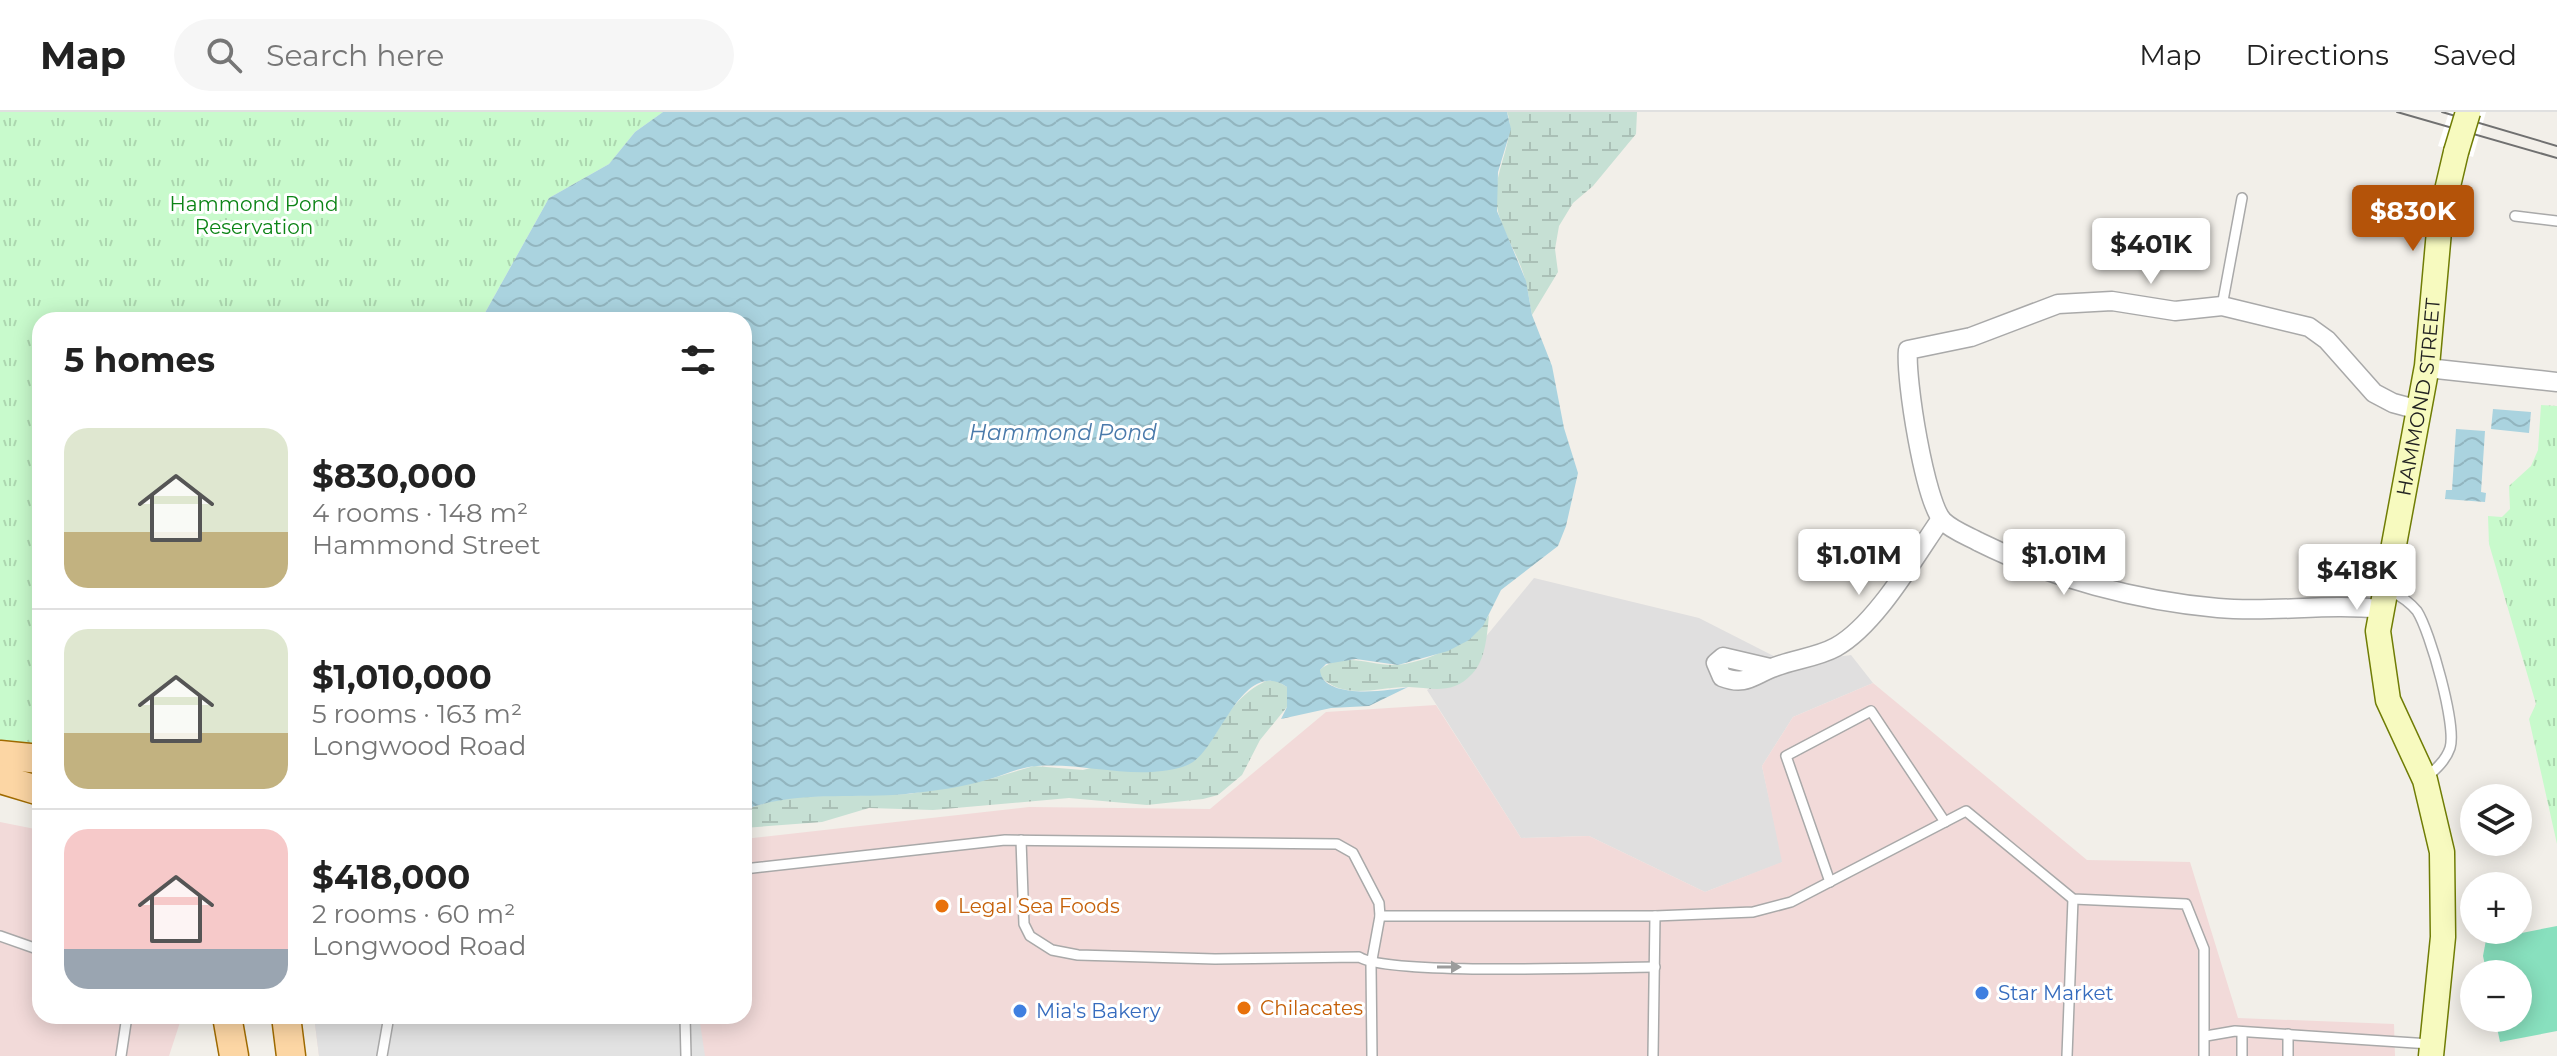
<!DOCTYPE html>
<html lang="en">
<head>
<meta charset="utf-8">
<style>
  body { margin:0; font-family:Montserrat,sans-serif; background:#f6f6f6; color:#222; height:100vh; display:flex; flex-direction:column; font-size:30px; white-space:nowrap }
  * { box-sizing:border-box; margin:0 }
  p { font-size:26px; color:#767676 }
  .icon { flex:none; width:44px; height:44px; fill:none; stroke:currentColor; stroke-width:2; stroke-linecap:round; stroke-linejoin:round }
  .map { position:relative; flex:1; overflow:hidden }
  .details { position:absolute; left:32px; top:200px; width:720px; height:712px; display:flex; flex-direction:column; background:#fff; border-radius:24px; box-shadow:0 4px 20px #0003 }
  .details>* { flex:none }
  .controls { position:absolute; left:2460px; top:672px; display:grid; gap:16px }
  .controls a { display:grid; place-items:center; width:72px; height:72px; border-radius:50%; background:#fff; box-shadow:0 4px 20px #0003; font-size:40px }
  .price { position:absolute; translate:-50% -68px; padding:0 18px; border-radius:8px; background:#fff; color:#222; font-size:26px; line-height:52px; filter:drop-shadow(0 2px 4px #0008) }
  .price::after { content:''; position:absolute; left:50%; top:48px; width:24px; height:18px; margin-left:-12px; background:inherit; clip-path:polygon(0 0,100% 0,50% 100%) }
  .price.current { background:#b45309; color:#fff }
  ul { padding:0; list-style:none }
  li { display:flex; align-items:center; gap:24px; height:200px; padding:0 32px }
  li+li { border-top:2px solid #e0e0e0 }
  li span { display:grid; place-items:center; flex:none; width:224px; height:160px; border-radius:24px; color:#555 }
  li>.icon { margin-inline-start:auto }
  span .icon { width:96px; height:96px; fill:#fffc; stroke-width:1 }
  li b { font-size:34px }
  h2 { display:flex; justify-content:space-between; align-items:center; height:96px; padding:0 32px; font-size:34px }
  header { display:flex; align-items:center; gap:48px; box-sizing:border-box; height:112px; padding:0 40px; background:#fff; border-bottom:2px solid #e0e0e0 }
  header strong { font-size:38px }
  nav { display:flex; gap:44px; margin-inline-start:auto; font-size:28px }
  .search { width:560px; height:72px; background:#f6f6f6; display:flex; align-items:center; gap:20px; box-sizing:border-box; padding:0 28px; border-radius:44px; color:#767676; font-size:30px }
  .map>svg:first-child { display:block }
  .residential { fill:#e0dfdf }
  .commercial { fill:#f2dad9 }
  .wetland { fill:url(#wetland-marsh) }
  .park { fill:url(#park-tufts) }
  .pitch { fill:#88e0be }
  .parking { fill:#e2e2e2 }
  .water { fill:url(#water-waves) }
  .pier { fill:#fff }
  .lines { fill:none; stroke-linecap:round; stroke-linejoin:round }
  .lane-casing { stroke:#a9a9a9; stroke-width:12 }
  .street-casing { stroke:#a9a9a9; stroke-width:21 }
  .secondary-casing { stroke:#707d05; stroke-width:27 }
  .primary-casing { stroke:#a06b00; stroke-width:31 }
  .lane { stroke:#fff; stroke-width:9 }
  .street { stroke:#fff; stroke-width:18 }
  .secondary { stroke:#f7fabf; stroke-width:24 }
  .primary { stroke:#fcd6a4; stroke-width:28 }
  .tram { stroke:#707070; stroke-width:2 }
  .secondary-bridge-casing { stroke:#707d05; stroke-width:27; stroke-linecap:butt }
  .secondary-bridge { stroke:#f7fabf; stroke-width:24 }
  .oneway { fill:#9c9c9c }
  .food-dot { fill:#e8710a; stroke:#fff; stroke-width:3 }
  .shop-dot { fill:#3f7fe0; stroke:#fff; stroke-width:3 }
  .labels { text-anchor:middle; stroke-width:6; stroke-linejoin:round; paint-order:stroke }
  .park-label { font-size:20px; fill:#0c8416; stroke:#fff }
  .street-label { font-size:20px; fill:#222; stroke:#fff }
  .food-label { font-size:20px; fill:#c56008; stroke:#fff; text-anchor:start }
  .shop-label { font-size:20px; fill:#366cbe; stroke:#fff; text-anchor:start }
  .water-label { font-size:22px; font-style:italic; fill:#4a7aab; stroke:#fff }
</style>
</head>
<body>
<header>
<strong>Map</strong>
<div class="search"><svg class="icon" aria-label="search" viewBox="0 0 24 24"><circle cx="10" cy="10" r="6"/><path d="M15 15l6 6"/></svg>Search here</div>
<nav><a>Map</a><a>Directions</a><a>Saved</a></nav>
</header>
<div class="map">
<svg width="2557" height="944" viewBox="0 0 2557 944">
  <defs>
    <pattern id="wetland-marsh" width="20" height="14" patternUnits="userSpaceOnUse" patternTransform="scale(2)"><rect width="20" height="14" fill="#c6e0d4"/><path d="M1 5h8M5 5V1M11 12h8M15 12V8" fill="none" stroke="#aac0b6"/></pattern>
    <pattern id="park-tufts" width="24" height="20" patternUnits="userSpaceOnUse" patternTransform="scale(2)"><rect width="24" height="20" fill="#c8facc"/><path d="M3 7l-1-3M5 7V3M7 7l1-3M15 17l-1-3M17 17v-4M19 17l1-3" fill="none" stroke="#acd6af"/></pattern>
    <pattern id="water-waves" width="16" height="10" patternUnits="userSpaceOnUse" patternTransform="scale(2)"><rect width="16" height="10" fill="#aad3df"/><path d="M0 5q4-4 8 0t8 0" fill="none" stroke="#92b5bf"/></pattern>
  </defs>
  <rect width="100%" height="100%" fill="#f2efe9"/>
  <path class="residential" d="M1534,466l165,40 100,51 30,-11 22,-3 22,28 -80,34 -31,49 21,96 -78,30 -116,-56 -68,2 -94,-148 33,-22z"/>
  <g class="commercial">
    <path d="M1873,571l214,177 103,2 48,156 156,6 1,32h-2076l-5,-40h430v-177l285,-32 181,2 116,-97 110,-7 85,133 68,-2 116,56 77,-30 -20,-96 31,-49z"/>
    <path d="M0,710l40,8v186h142l-13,40h-169z"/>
  </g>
  <g class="wetland">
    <path d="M1507,0h130l-1,22 -43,52 -20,17 -14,23 -4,23 3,23 -26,43c-3,-16 -5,-33 -11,-48 -9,-24 -24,-44 -25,-70 -1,-28 21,-62 11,-85z"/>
    <path d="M1489,503c-2,19 -3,45 -17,59 -19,21 -40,14 -63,13 -30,-1 -64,15 -89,-11v-6c21,-19 49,-5 73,-5 29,0 82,-24 96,-50z"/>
    <path d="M1266,569h11l10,6v20l-27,33 -18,35 -24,20 -15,4 -56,6 -78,-7 -136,12 -64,-2 -47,14 -78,6v-18l40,-13 125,-3 81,-15 44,-13 49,4 132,-35c13,-23 27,-43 51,-54z"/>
  </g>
  <g class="park">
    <path d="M0,0h663l-28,20 -26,32 -60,34 -68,122h-441v428l-40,-3z"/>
    <path d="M2541,293l16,1v438l-28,-125 7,-15 -47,-160 -1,-28 14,1 8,-8 -1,-23 22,-20 7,-16z"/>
  </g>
  <path class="pitch" d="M2557,814v105l-57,11 -5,-24h23v-44h-31l-4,-18 3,-16z"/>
  <path class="parking" d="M314,904h385l6,40h-386z"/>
  <g class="water">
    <path d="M663,0h844l4,17 -13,43 -1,39 29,70 6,34 20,51 12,62 14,45 -12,53 -8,20 -57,44 -18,36 -14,14 -21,11 -50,14 -42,-6 -30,5 -6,6c2,30 68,21 88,17l-39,19 -38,2 -50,11 6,-12v-20c-44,-30 -67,58 -94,75 -11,7 -28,9 -41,10 -39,2 -77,-9 -115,-6 -17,1 -31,8 -47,13 -26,8 -56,12 -84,15 -54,5 -110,-4 -162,16v-490h-263l68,-122 60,-34 26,-32z"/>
    <path d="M2493,297l38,3 -2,21 -38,-4z"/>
    <path d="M2456,317l29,2 -4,61 5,1 -1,9 -40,-3 1,-9h6z"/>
  </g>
  <path class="pier" d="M2449,0h37l-13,45 -35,-11z"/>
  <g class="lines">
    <defs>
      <g id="lane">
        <path d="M2515,104l42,5"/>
        <path d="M2222,194l20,-108"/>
        <path d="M2388,477c11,6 21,12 29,22 13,20 40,115 33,137 -4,12 -14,21 -23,29"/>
        <path d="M1021,728l3,84 6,12 22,14 26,5 137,4 144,-2c31,19 245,10 296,10"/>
        <path d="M744,757l261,-29 332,4 16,9 26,50 1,13 -9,49 1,91"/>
        <path d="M1830,770l-44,-126 85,-45 74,111"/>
        <path d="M1380,804h275l98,-4 38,-10 175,-91 107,88 113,5 18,45v107"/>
        <path d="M0,824l40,14"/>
        <path d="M685,904l1,40"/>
        <path d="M2288,922v22"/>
        <path d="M2206,924l29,-5 195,13"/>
        <path d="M121,944l6,-40"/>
        <path d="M382,944l7,-40"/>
        <path d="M1653,944l2,-140"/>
        <path d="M2067,944l6,-157"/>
        <path d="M2242,944v-24"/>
      </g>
      <g id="street">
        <path d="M2427,256l130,14"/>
        <path d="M2381,497c-54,-6 -109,4 -163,-1 -80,-7 -167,-30 -239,-66 -11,-6 -27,-12 -36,-21 -18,-18 -38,-143 -35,-171l63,-13 87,-33 54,-3 63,10 47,-5 87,21 18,13 47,53 19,10 26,7"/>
        <path d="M1770,556l-47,-11 -7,6 6,14c23,9 30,-1 50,-9 21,-9 44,-10 64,-21 40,-22 79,-91 105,-128"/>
      </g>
      <g id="secondary">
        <path id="s1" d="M2431,944l12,-119 -1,-85 -17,-72 -37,-80 -10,-69 49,-265 13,-146 16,-68"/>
      </g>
      <g id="primary">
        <path d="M0,643l40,4"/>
        <path d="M0,667l40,12"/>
        <path d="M227,904l7,40"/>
        <path d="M286,904l5,40"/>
      </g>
    </defs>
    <use href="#lane" class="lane-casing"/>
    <use href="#street" class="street-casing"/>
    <use href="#secondary" class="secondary-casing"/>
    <use href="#primary" class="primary-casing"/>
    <use href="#lane" class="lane"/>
    <use href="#street" class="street"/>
    <use href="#secondary" class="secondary"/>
    <use href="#primary" class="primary"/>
    <g class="tram">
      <path d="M2397,0l160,46"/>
      <path d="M2442,0l115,34"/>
    </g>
    <defs>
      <path id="secondary-bridge" d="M2456,40l12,-40"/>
    </defs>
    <use href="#secondary-bridge" class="secondary-bridge-casing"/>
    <use href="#secondary-bridge" class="secondary-bridge"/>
  </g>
  <defs><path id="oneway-solid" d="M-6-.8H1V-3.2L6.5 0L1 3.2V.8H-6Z" transform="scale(2)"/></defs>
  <use class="oneway" href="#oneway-solid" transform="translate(1449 855)"/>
  <g class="food-dot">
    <circle cx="942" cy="794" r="8"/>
    <circle cx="1244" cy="896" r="8"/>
  </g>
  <g class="shop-dot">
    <circle cx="1982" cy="881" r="8"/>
    <circle cx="1020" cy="899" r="8"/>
  </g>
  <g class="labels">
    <g class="park-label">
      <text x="254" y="99">Hammond Pond<tspan x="254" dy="23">Reservation</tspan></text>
    </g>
    <g class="street-label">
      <text dy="7" stroke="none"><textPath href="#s1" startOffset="674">HAMMOND STREET</textPath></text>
    </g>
    <g class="food-label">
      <text x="958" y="801">Legal Sea Foods</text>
      <text x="1260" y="903">Chilacates</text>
    </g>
    <g class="shop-label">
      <text x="1998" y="888">Star Market</text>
      <text x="1036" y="906">Mia's Bakery</text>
    </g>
    <g class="water-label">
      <text x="1063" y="328">Hammond Pond</text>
    </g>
  </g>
</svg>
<div class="controls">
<a><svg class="icon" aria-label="layers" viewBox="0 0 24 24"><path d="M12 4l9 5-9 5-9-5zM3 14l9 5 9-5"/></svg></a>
<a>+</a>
<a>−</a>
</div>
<b class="price current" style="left:2413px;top:141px">$830K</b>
<b class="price" style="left:2151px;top:174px">$401K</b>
<b class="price" style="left:1859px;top:485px">$1.01M</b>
<b class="price" style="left:2064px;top:485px">$1.01M</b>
<b class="price" style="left:2357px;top:500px">$418K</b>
<section class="details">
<h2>5 homes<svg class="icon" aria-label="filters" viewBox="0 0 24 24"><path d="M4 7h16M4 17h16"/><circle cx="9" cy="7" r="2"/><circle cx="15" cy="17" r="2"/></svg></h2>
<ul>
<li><span style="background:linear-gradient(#dfe7d0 65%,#c2b280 0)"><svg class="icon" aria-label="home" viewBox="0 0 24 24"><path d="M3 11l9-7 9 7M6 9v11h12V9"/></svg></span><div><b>$830,000</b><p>4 rooms · 148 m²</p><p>Hammond Street</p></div></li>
<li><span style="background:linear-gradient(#dfe7d0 65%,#c2b280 0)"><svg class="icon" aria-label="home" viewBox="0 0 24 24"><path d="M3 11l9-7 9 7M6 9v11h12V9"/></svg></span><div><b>$1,010,000</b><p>5 rooms · 163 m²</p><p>Longwood Road</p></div></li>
<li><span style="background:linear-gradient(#f6c9c9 75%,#9aa5b1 0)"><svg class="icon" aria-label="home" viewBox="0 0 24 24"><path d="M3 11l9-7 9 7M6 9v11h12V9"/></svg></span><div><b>$418,000</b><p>2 rooms · 60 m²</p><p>Longwood Road</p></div></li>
</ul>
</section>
</div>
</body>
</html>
